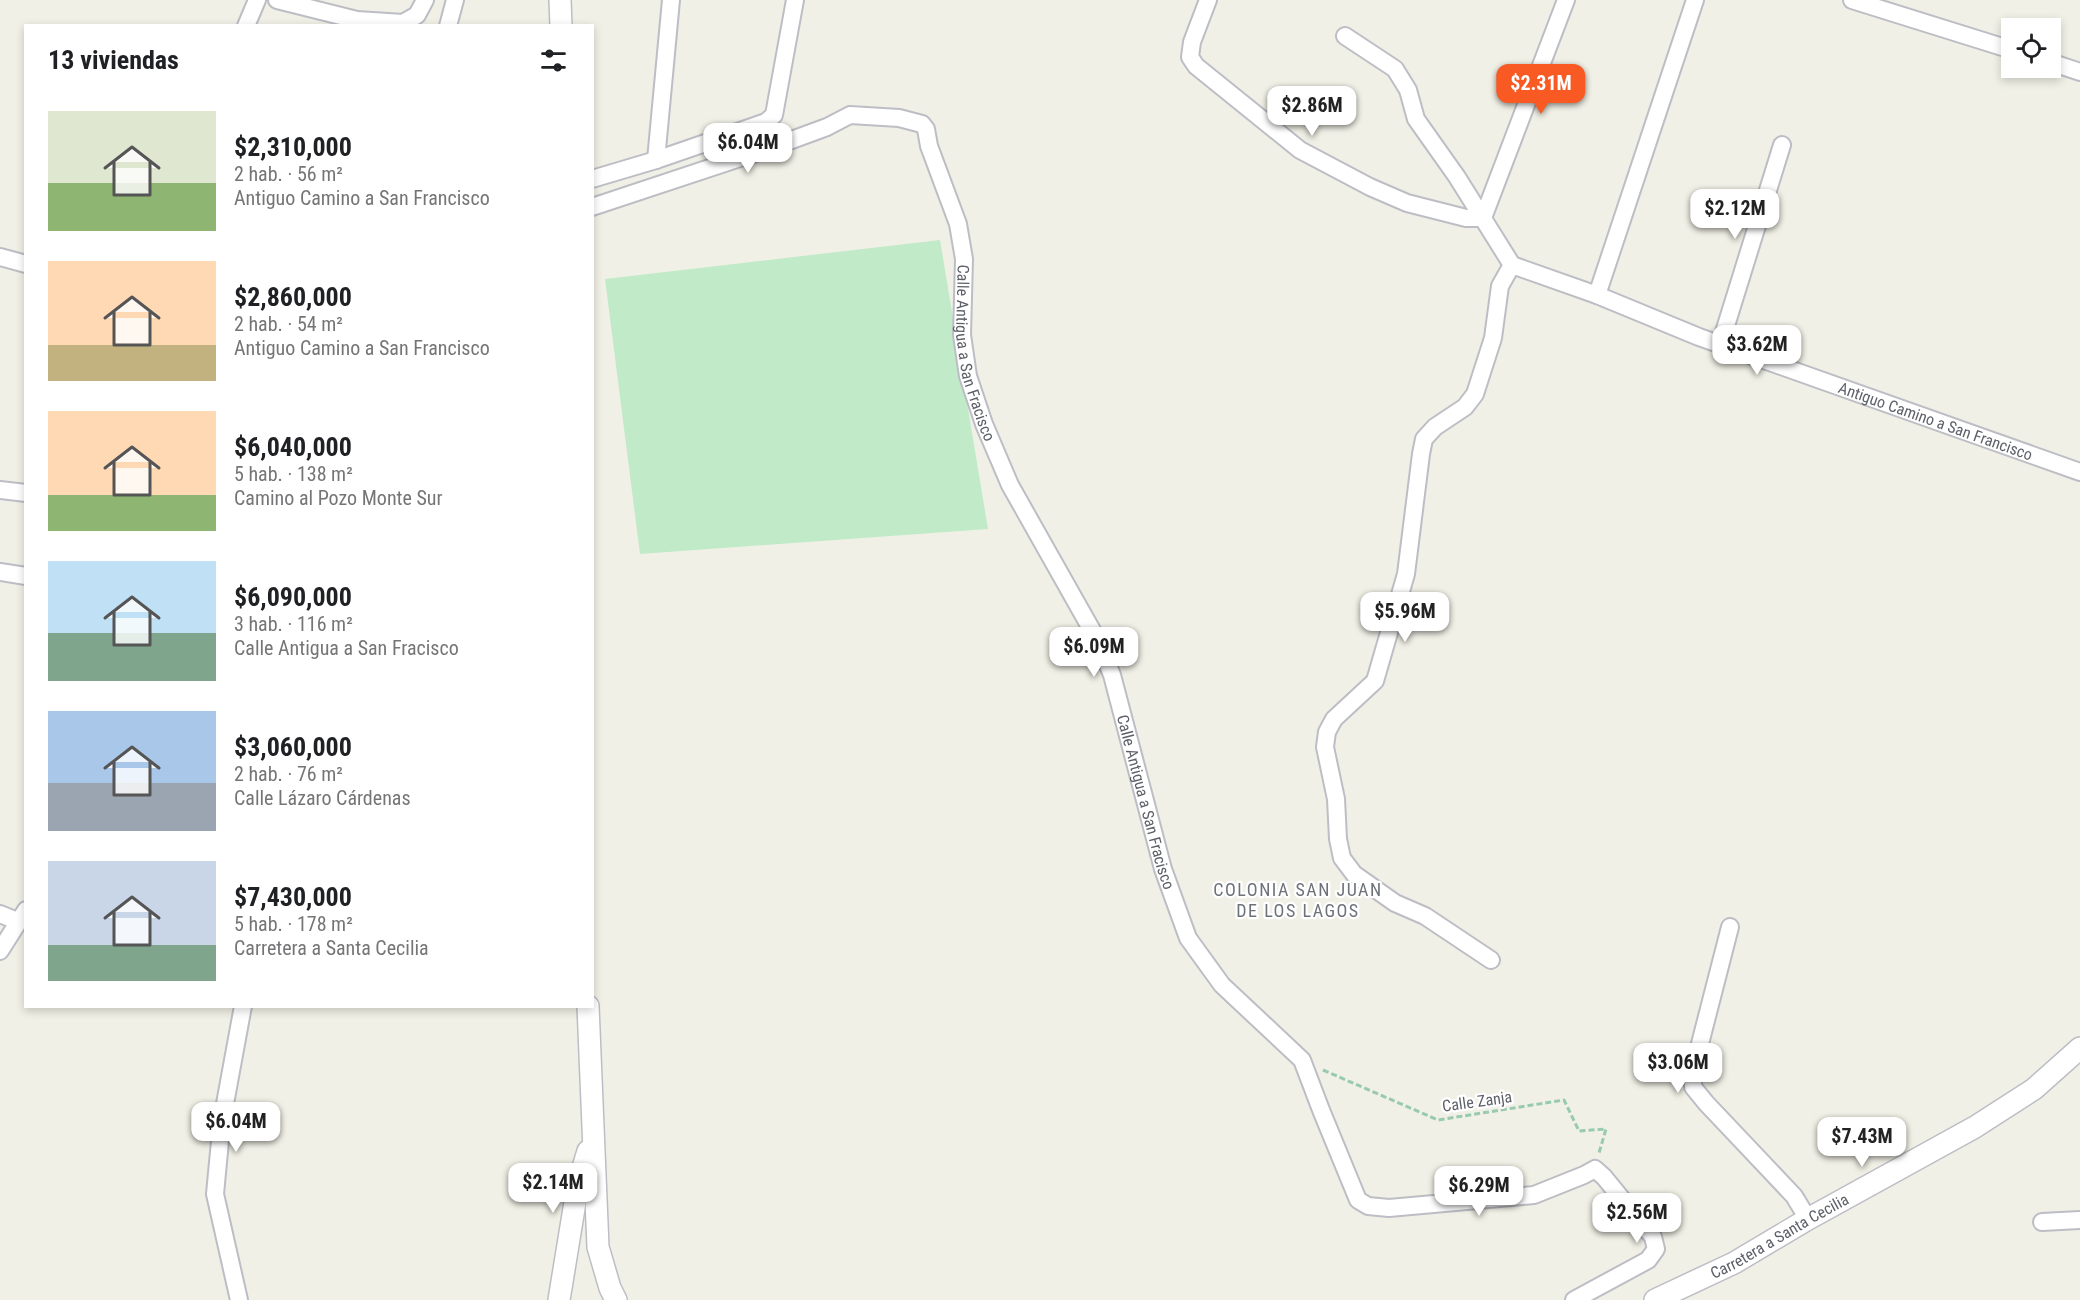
<!DOCTYPE html>
<html lang="es">
<head>
<meta charset="utf-8">
<style>
  body { margin:0; font-family:"Roboto Condensed",sans-serif; background:#f2f2f2; color:#202124; height:100vh; display:flex; flex-direction:column; font-size:22px; white-space:nowrap }
  * { box-sizing:border-box; margin:0 }
  p { font-size:20px; color:#757577 }
  .icon { flex:none; width:33px; height:33px; fill:none; stroke:currentColor; stroke-width:2; stroke-linecap:round; stroke-linejoin:round }
  .map { position:relative; flex:1; overflow:hidden }
  .side { position:absolute; left:24px; top:24px; width:570px; height:984px; display:flex; flex-direction:column; background:#fff; border-radius:0px; box-shadow:0 3px 9px #0003 }
  .side>* { flex:none }
  .controls { position:absolute; left:2001px; top:18px; display:grid; gap:12px }
  .controls a { display:grid; place-items:center; width:60px; height:60px; border-radius:0px; background:#fff; box-shadow:0 3px 9px #0003; font-size:30px }
  .price { position:absolute; translate:-50% -51px; padding:0 14px; border-radius:12px; background:#fff; color:#222; font-size:20px; line-height:39px; filter:drop-shadow(0 2px 3px #0008) }
  .price::after { content:''; position:absolute; left:50%; top:36px; width:18px; height:14px; margin-left:-9px; background:inherit; clip-path:polygon(0 0,100% 0,50% 100%) }
  .price.current { background:#f95a23; color:#fff }
  ul { padding:0; list-style:none }
  li { display:flex; align-items:center; gap:18px; height:150px; padding:0 24px }
  li span { display:grid; place-items:center; flex:none; width:168px; height:120px; border-radius:0px; color:#555 }
  li>.icon { margin-inline-start:auto }
  span .icon { width:72px; height:72px; fill:#fffc; stroke-width:1 }
  li b { font-size:26px }
  h2 { display:flex; justify-content:space-between; align-items:center; height:72px; padding:0 24px; font-size:26px }
  .map>svg:first-child { display:block }
  .green { fill:#c0eac8 }
  .lines { fill:none; stroke-linecap:round; stroke-linejoin:round }
  .minor-casing { stroke:#bdbec5; stroke-width:20 }
  .tertiary-casing { stroke:#bdbec5; stroke-width:24 }
  .path { stroke:#97caaf; stroke-width:3; stroke-dasharray:6 3; stroke-linecap:butt }
  .minor { stroke:#fff; stroke-width:16 }
  .tertiary { stroke:#fff; stroke-width:21 }
  .labels { text-anchor:middle; stroke-width:4.5; stroke-linejoin:round; paint-order:stroke }
  .street-label { font-size:16px; fill:#5d6068; stroke:#fff }
  .neighbourhood-label { font-size:18px; letter-spacing:1.5px; fill:#6e727a; stroke:#fff }
</style>
</head>
<body>
<div class="map">
<svg width="2080" height="1300" viewBox="0 0 2080 1300">
  <rect width="100%" height="100%" fill="#f1f0e6"/>
  <path class="green" d="M940,240l48,289 -348,25 -35,-275z"/>
  <g class="lines">
    <defs>
      <g id="minor">
        <path d="M277,0l80,20 46,3 14,-8 8,-15"/>
        <path d="M1208,0l-16,42 -2,15 6,9 104,84 70,37 37,16 59,15h17"/>
        <path d="M1852,0l160,50"/>
        <path d="M246,26l11,-26"/>
        <path d="M448,26l7,-26"/>
        <path id="s1" d="M1345,36l50,33 13,21 8,29 41,58 55,88 85,30 102,42 381,135"/>
        <path d="M2050,62l30,10"/>
        <path d="M656,160l15,-160"/>
        <path d="M592,179l64,-19 110,-38 8,-7 21,-115"/>
        <path id="s2" d="M592,207l178,-59 57,-21 23,-12 49,3 23,6 4,5 3,17 29,78 6,35 -2,76 6,41 16,48 26,61 88,156 14,34 51,194 25,69 34,47 80,75 19,50 37,90 10,6 21,2 145,-13 50,-20 11,-6 9,8 49,60 3,12 -8,11 -74,40"/>
        <path d="M1483,218l83,-218"/>
        <path d="M0,257l26,7"/>
        <path d="M1597,295l98,-295"/>
        <path d="M1720,345l62,-200"/>
        <path d="M0,490l26,3"/>
        <path d="M0,572l26,4"/>
        <path d="M0,914l17,7"/>
        <path d="M1730,927l-37,144v16l13,16 88,93 14,23"/>
        <path d="M0,951l26,-41"/>
        <path d="M1491,960l-66,-44 -30,-13 -41,-29 -12,-16 -4,-19 -2,-40 -11,-52 2,-15 7,-13 41,-38 31,-107 15,-120 3,-15 11,-12 30,-20 10,-13 18,-56 7,-52 12,-21"/>
        <path d="M2042,1222l38,-2"/>
        <path d="M239,1300l-24,-106 7,-74 21,-114"/>
      </g>
      <g id="tertiary">
        <path d="M560,0l1,26"/>
        <path d="M588,1006l10,241 12,41 6,12"/>
        <path d="M559,1300l19,-116 10,-33"/>
        <path id="s3" d="M1655,1300l79,-37 74,-44 167,-92 59,-38 46,-41"/>
      </g>
    </defs>
    <use href="#minor" class="minor-casing"/>
    <use href="#tertiary" class="tertiary-casing"/>
    <path class="path" d="M1323,1070l115,50 126,-20 15,31 27,-2 -7,24"/>
    <use href="#minor" class="minor"/>
    <use href="#tertiary" class="tertiary"/>
  </g>
  <g class="labels">
    <g class="street-label">
      <text dy="6" stroke="none"><textPath href="#s2" startOffset="585">Calle Antigua a San Fracisco</textPath></text>
      <text dy="6" stroke="none"><textPath href="#s1" startOffset="741">Antiguo Camino a San Francisco</textPath></text>
      <text dy="6" stroke="none"><textPath href="#s2" startOffset="1071">Calle Antigua a San Fracisco</textPath></text>
      <text transform="translate(1477 1101) rotate(-8)" y="6">Calle Zanja</text>
      <text dy="6" stroke="none"><textPath href="#s3" startOffset="140">Carretera a Santa Cecilia</textPath></text>
    </g>
    <g class="neighbourhood-label">
      <text x="1298" y="896">COLONIA SAN JUAN<tspan x="1298" dy="21">DE LOS LAGOS</tspan></text>
    </g>
  </g>
</svg>
<div class="controls">
<a><svg class="icon" aria-label="locate" viewBox="0 0 24 24"><circle cx="12" cy="12" r="6"/><path d="M12 2v4M12 18v4M2 12h4M18 12h4"/></svg></a>
</div>
<b class="price current" style="left:1541px;top:115px">$2.31M</b>
<b class="price" style="left:1312px;top:137px">$2.86M</b>
<b class="price" style="left:748px;top:174px">$6.04M</b>
<b class="price" style="left:1735px;top:240px">$2.12M</b>
<b class="price" style="left:1757px;top:376px">$3.62M</b>
<b class="price" style="left:1405px;top:643px">$5.96M</b>
<b class="price" style="left:1094px;top:678px">$6.09M</b>
<b class="price" style="left:1678px;top:1094px">$3.06M</b>
<b class="price" style="left:236px;top:1153px">$6.04M</b>
<b class="price" style="left:1862px;top:1168px">$7.43M</b>
<b class="price" style="left:553px;top:1214px">$2.14M</b>
<b class="price" style="left:1479px;top:1217px">$6.29M</b>
<b class="price" style="left:1637px;top:1244px">$2.56M</b>
<section class="side">
<h2>13 viviendas<svg class="icon" aria-label="filters" viewBox="0 0 24 24"><path d="M4 7h16M4 17h16"/><circle cx="9" cy="7" r="2"/><circle cx="15" cy="17" r="2"/></svg></h2>
<ul>
<li><span style="background:linear-gradient(#dfe7d0 60%,#8fb573 0)"><svg class="icon" aria-label="home" viewBox="0 0 24 24"><path d="M3 11l9-7 9 7M6 9v11h12V9"/></svg></span><div><b>$2,310,000</b><p>2 hab. · 56 m²</p><p>Antiguo Camino a San Francisco</p></div></li>
<li><span style="background:linear-gradient(#ffd9b3 70%,#c2b280 0)"><svg class="icon" aria-label="home" viewBox="0 0 24 24"><path d="M3 11l9-7 9 7M6 9v11h12V9"/></svg></span><div><b>$2,860,000</b><p>2 hab. · 54 m²</p><p>Antiguo Camino a San Francisco</p></div></li>
<li><span style="background:linear-gradient(#ffd9b3 70%,#8fb573 0)"><svg class="icon" aria-label="home" viewBox="0 0 24 24"><path d="M3 11l9-7 9 7M6 9v11h12V9"/></svg></span><div><b>$6,040,000</b><p>5 hab. · 138 m²</p><p>Camino al Pozo Monte Sur</p></div></li>
<li><span style="background:linear-gradient(#bfe0f5 60%,#7fa58c 0)"><svg class="icon" aria-label="home" viewBox="0 0 24 24"><path d="M3 11l9-7 9 7M6 9v11h12V9"/></svg></span><div><b>$6,090,000</b><p>3 hab. · 116 m²</p><p>Calle Antigua a San Fracisco</p></div></li>
<li><span style="background:linear-gradient(#a9c7e8 60%,#9aa5b1 0)"><svg class="icon" aria-label="home" viewBox="0 0 24 24"><path d="M3 11l9-7 9 7M6 9v11h12V9"/></svg></span><div><b>$3,060,000</b><p>2 hab. · 76 m²</p><p>Calle Lázaro Cárdenas</p></div></li>
<li><span style="background:linear-gradient(#c9d6e8 70%,#7fa58c 0)"><svg class="icon" aria-label="home" viewBox="0 0 24 24"><path d="M3 11l9-7 9 7M6 9v11h12V9"/></svg></span><div><b>$7,430,000</b><p>5 hab. · 178 m²</p><p>Carretera a Santa Cecilia</p></div></li>
</ul>
</section>
</div>
</body>
</html>
